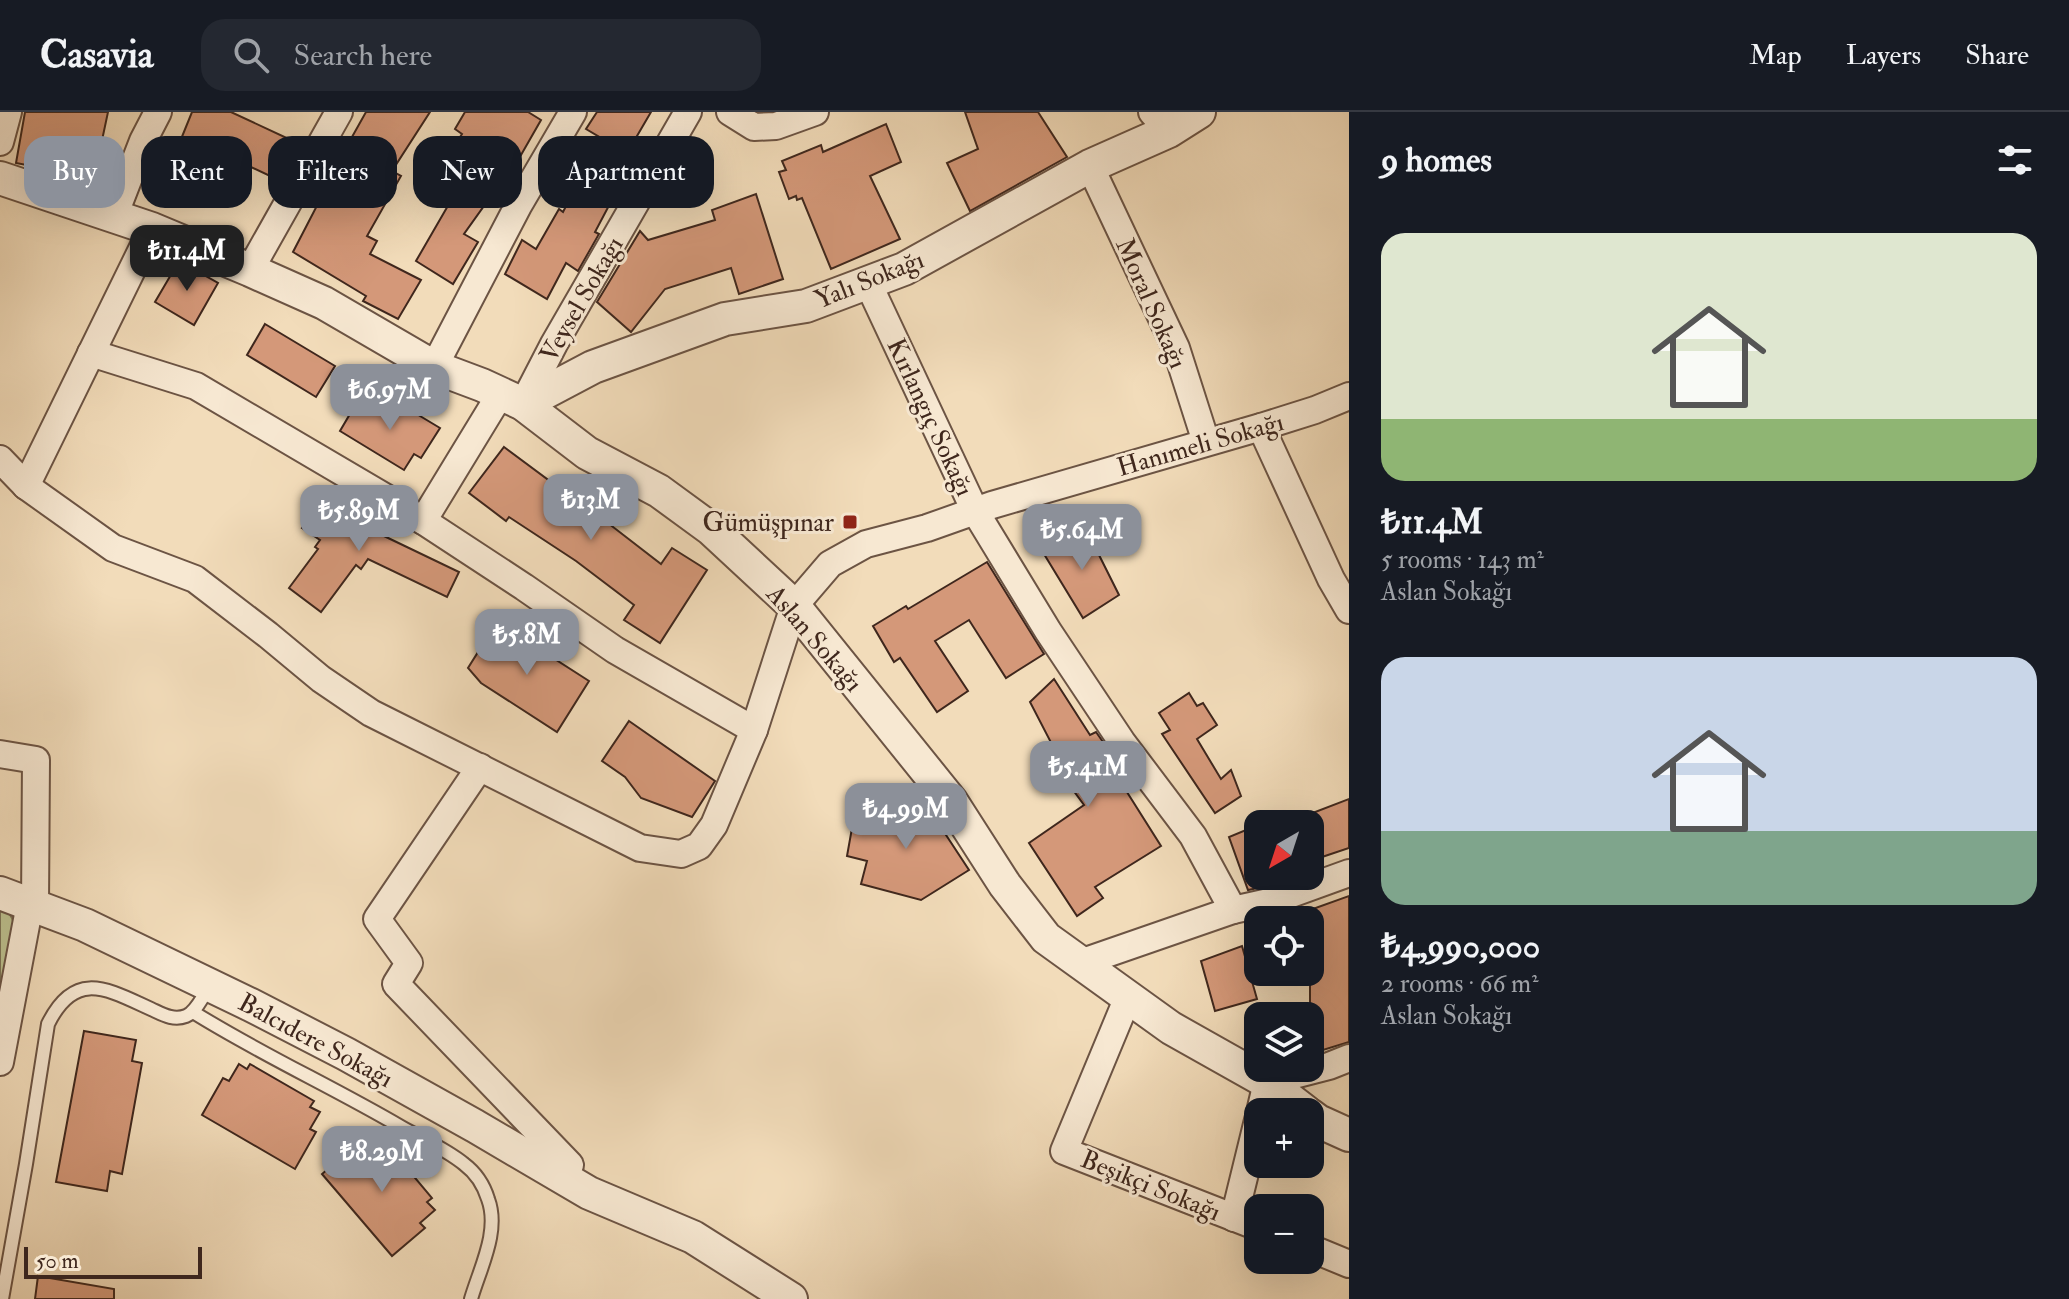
<!DOCTYPE html>
<html lang="en">
<head>
<meta charset="utf-8">
<style>
  body { margin:0; font-family:"IM FELL Double Pica",serif; background:#242831; color:#f1f3f6; height:100vh; display:flex; flex-direction:column; font-size:30px; white-space:nowrap }
  * { box-sizing:border-box; margin:0 }
  p { font-size:26px; color:#9ea1a6 }
  .icon { flex:none; width:44px; height:44px; fill:none; stroke:currentColor; stroke-width:2; stroke-linecap:round; stroke-linejoin:round }
  .map { position:relative; flex:1; overflow:hidden }
  .side { display:flex; flex-direction:column; background:#171b24; width:720px }
  .side>* { flex:none }
  .guide { position:absolute; left:24px; top:24px; width:760px; height:72px; display:flex; gap:16px }
  .needle { width:52px; rotate:219deg }
  .buttons { position:absolute; left:1244px; top:698px; display:grid; gap:16px }
  .buttons a { display:grid; place-items:center; width:80px; height:80px; border-radius:16px; background:#171b24; box-shadow:0 8px 32px #0002; font-size:40px }
  .scale { position:absolute; left:24px; bottom:20px; width:178px; box-sizing:border-box; padding-left:8px; border:4px solid #3f271d; border-top:0; font-size:22px; line-height:28px; white-space:nowrap; color:#3f271d; -webkit-text-stroke:6px #f7e8d2; paint-order:stroke }
  .price { position:absolute; translate:-50% -68px; padding:0 18px; border-radius:16px; background:#8c9099; color:#fff; font-size:26px; line-height:52px; filter:drop-shadow(0 2px 4px #0008) }
  .price::after { content:''; position:absolute; left:50%; top:48px; width:24px; height:18px; margin-left:-12px; background:inherit; clip-path:polygon(0 0,100% 0,50% 100%) }
  .price.current { background:#222; color:#fff }
  ul { padding:0; list-style:none }
  li { display:grid; align-content:center; gap:16px; height:424px; padding:0 32px }
  li span { display:grid; place-items:center; height:248px; border-radius:24px; color:#555 }
  li>.icon { margin-inline-start:auto }
  span .icon { width:144px; height:144px; fill:#fffc; stroke-width:1 }
  li b { font-size:34px }
  h2 { display:flex; justify-content:space-between; align-items:center; height:96px; padding:0 32px; font-size:34px }
  .chip { padding:0 28px; border-radius:24px; background:#171b24; box-shadow:0 8px 32px #0002; font-size:28px; line-height:72px }
  .chip.current { background:#8c9099; color:#fff }
  header { display:flex; align-items:center; gap:48px; box-sizing:border-box; height:112px; padding:0 40px; background:#171b24; border-bottom:2px solid #363941 }
  header strong { font-size:38px }
  nav { display:flex; gap:44px; margin-inline-start:auto; font-size:28px }
  .search { width:560px; height:72px; background:#242831; display:flex; align-items:center; gap:20px; box-sizing:border-box; padding:0 28px; border-radius:24px; color:#9ea1a6; font-size:30px }
  main { display:flex; flex:1; min-height:0 }
  .map>svg:first-child { display:block }
  .green { fill:#bcc08f; stroke:#7e7456; stroke-width:2 }
  .building { fill:#d49879; stroke:#3f271d; stroke-width:2 }
  .lines { fill:none; stroke-linecap:round; stroke-linejoin:round }
  .service-casing { stroke:#6c5444; stroke-width:16 }
  .minor-casing { stroke:#6c5444; stroke-width:30 }
  .tertiary-casing { stroke:#6c5444; stroke-width:36 }
  .service { stroke:#f7e8d2; stroke-width:12 }
  .minor { stroke:#f7e8d2; stroke-width:26 }
  .tertiary { stroke:#f7e8d2; stroke-width:32 }
  .poi-dot { fill:#8f2418; stroke:#f7e8d2; stroke-width:3 }
  .labels { text-anchor:middle; stroke-width:6; stroke-linejoin:round; paint-order:stroke }
  .street-label { font-size:26px; fill:#3f271d; stroke:#f7e8d2 }
  .poi-label { font-size:26px; fill:#3f271d; stroke:#f7e8d2; text-anchor:end }
</style>
</head>
<body>
<header>
<strong>Casavia</strong>
<div class="search"><svg class="icon" aria-label="search" viewBox="0 0 24 24"><circle cx="10" cy="10" r="6"/><path d="M15 15l6 6"/></svg>Search here</div>
<nav><a>Map</a><a>Layers</a><a>Share</a></nav>
</header>
<main>
<div class="map">
<svg width="1349" height="1187" viewBox="0 0 1349 1187">
  <rect width="100%" height="100%" fill="#f2dcba"/>
  <filter id="stains"><feTurbulence type="fractalNoise" baseFrequency=".0025" numOctaves="4"/><feColorMatrix values="0 0 0 0 .2 0 0 0 0 .09 0 0 0 0 .02 0 0 0 .5 -.17"/></filter>
  <radialGradient id="worn" r=".72"><stop offset=".6" stop-color="#630" stop-opacity="0"/><stop offset="1" stop-color="#630" stop-opacity=".3"/></radialGradient>
  <path class="green" d="M0,797c9,2 13,7 14,16l-14,76z"/>
  <g class="building">
    <path d="M25,0h83l-14,66 -78,-15z"/>
    <path d="M192,0h39l60,28 -21,36 -55,-26 -6,12 -32,-13z"/>
    <path d="M366,0h64l-38,59 9,5 -34,60 10,5 -7,13 51,26 -23,39 -35,-18 3,-5 -73,-44 29,-56 -2,-2z"/>
    <path d="M465,0h63l13,8 -28,49 -2,-1 -47,66 14,8 -25,42 -37,-23 37,-64 -21,-16 30,-47 -7,-5z"/>
    <path d="M597,0h54l-35,60 8,5 -29,55 4,2 -21,37 -12,-8 -19,36 -42,-25 17,-34 14,9 23,-40 4,3 38,-74 -15,-9z"/>
    <path d="M965,0h73l29,45 -97,54 -23,-48 31,-14z"/>
    <path d="M886,12l15,38 -31,14 30,63 -69,30 -29,-71 -5,2 -1,-4 -7,3 -10,-27 7,-2 -4,-9 39,-16 2,7z"/>
    <path d="M756,82l27,85 -44,15 -8,-26 -66,21 -34,43 -34,-30 43,-71 8,9 67,-20 -3,-10z"/>
    <path d="M179,149l39,22 -24,42 -39,-23z"/>
    <path d="M265,212l70,42 -19,31 -69,-42z"/>
    <path d="M360,285l19,12 4,-7 18,11 4,-6 35,21 -19,30 -7,-4 -10,16 -64,-39z"/>
    <path d="M504,335l62,46 3,-4 39,27 -4,4 57,44 11,-16 35,22 -47,73 -36,-23 10,-15 -58,-44 -67,-44 -3,4 -37,-28z"/>
    <path d="M330,376l59,41 -5,7 75,36 -12,25 -79,-38 -7,10 -5,-4 -35,47 -32,-24 29,-39 -3,-2 5,-7 -18,-12z"/>
    <path d="M1084,413l35,70 -36,23 -39,-64z"/>
    <path d="M987,450l57,92 -38,24 -37,-58 -34,21 33,50 -31,21 -37,-54 -6,4 -21,-36 33,-20 2,3z"/>
    <path d="M497,510l92,59 -32,51 -76,-49 -13,-15z"/>
    <path d="M1054,567l36,56 6,-3 31,44 -7,5 41,65 -66,41 8,11 -26,18 -48,-73 55,-38 -33,-45 7,-4 -28,-54z"/>
    <path d="M1189,581l8,13 6,-3 14,22 -20,14 24,40 10,-9 10,26 -26,17 -53,-79 8,-4 -11,-17z"/>
    <path d="M629,609l86,60 -23,36 -51,-19 -16,-21 -23,-16z"/>
    <path d="M919,682l50,76 -48,30 -60,-16 6,-23 -20,-5 5,-28 6,2 39,-29 4,6z"/>
    <path d="M1349,687v49l-39,13v-47z"/>
    <path d="M1258,713v63l-10,2 -19,-53z"/>
    <path d="M1349,784v146l-39,12v-144z"/>
    <path d="M1242,834l15,53 -42,12 -14,-50z"/>
    <path d="M84,919l52,9 -4,21 10,2 -20,111 -12,-3 -3,20 -51,-9z"/>
    <path d="M239,952l8,5 3,-5 64,37 -4,6 10,5 -10,17 6,3 -21,37 -93,-54 21,-37 6,3z"/>
    <path d="M374,1026l6,8 5,-4 47,56 -5,4 8,8 -15,13 5,5 -33,28 -70,-82 33,-28 4,5z"/>
    <path d="M38,1164l76,13v10h-79z"/>
  </g>
  <g class="lines">
    <defs>
      <g id="service">
        <path d="M193,900c67,42 140,75 208,115 21,12 45,22 63,37 12,9 20,22 24,35 12,32 -8,69 -17,100"/>
        <path d="M2,1187l24,-135 22,-140c27,-55 59,-35 103,-15 11,5 22,12 35,7 10,-4 16,-19 23,-28"/>
      </g>
      <g id="minor">
        <path d="M730,0l24,15 22,-1 39,-14"/>
        <path d="M1152,0l17,19"/>
        <path d="M0,30l8,-30"/>
        <path d="M1090,54l86,182 30,94"/>
        <path d="M114,104l29,-75 15,-29"/>
        <path d="M250,158l89,-158"/>
        <path d="M868,171l107,228 73,120 74,111 71,94 40,74"/>
        <path d="M91,241l105,33 209,123 119,78 91,63 139,80"/>
        <path d="M434,255l84,-161 55,-94"/>
        <path d="M523,292l31,-60 134,-232"/>
        <path d="M1261,315l70,152 18,31"/>
        <path d="M0,347l26,27 126,-257"/>
        <path d="M26,374l87,62 82,31 73,56 53,44 50,34 269,135 41,6 18,-8 15,-21 40,-95 40,-124 36,-42 36,-20 61,-16 65,-23 269,-78 54,-17 34,-14"/>
        <path d="M423,409l78,-128"/>
        <path d="M0,642l36,6 -1,146"/>
        <path d="M480,655l-103,152 32,44 -13,21 174,181 -7,13"/>
        <path d="M1080,851l153,-53 36,-8 80,-29"/>
        <path d="M1128,885l-64,154 194,76"/>
        <path d="M0,950l30,-158"/>
        <path d="M1260,1000l7,-30 62,-16 20,-8"/>
        <path d="M1234,1106l24,-98"/>
        <path d="M1310,1136l39,16"/>
      </g>
      <g id="tertiary">
        <path d="M0,66l152,51 98,41 74,33 110,64 48,18 41,19 64,49 72,38 52,38 83,77 157,195 54,84 41,53 125,90 96,54 39,30"/>
        <path d="M523,292l70,-37 132,-48 81,-13 98,-37 186,-103 79,-35 30,-19"/>
        <path d="M0,781l85,32 166,80 95,49 129,72 114,67 104,44 98,62"/>
        <path d="M1310,1003l8,6 31,14"/>
      </g>
    </defs>
    <use href="#service" class="service-casing"/>
    <use href="#minor" class="minor-casing"/>
    <use href="#tertiary" class="tertiary-casing"/>
    <use href="#service" class="service"/>
    <use href="#minor" class="minor"/>
    <use href="#tertiary" class="tertiary"/>
  </g>
  <rect class="poi-dot" x="842" y="402" width="16" height="16" rx="4"/>
  <g class="labels">
    <g class="street-label">
      <text transform="translate(869 167) rotate(-22)" y="9">Yalı Sokağı</text>
      <text transform="translate(581 187) rotate(-60)" y="9">Veysel Sokağı</text>
      <text transform="translate(1152 191) rotate(66)" y="9">Moral Sokağı</text>
      <text transform="translate(931 305) rotate(65)" y="9">Kırlangıç Sokağı</text>
      <text transform="translate(1200 332) rotate(-16)" y="9">Hanımeli Sokağı</text>
      <text transform="translate(815 526) rotate(49)" y="9">Aslan Sokağı</text>
      <text transform="translate(316 928) rotate(28)" y="9">Balcıdere Sokağı</text>
      <text transform="translate(1151 1073) rotate(22)" y="9">Beşikçi Sokağı</text>
    </g>
    <g class="poi-label">
      <text x="834" y="419">Gümüşpınar</text>
    </g>
  </g>
  <rect width="100%" height="100%" filter="url(#stains)"/>
  <rect width="100%" height="100%" fill="url(#worn)"/>
</svg>
<div class="buttons">
<a><svg class="needle" viewBox="-14 -14 28 28"><path d="M0-13l5 13h-10z" fill="#e53935"/><path d="M0 13l5-13h-10z" fill="#9ea1a6"/></svg></a>
<a><svg class="icon" aria-label="locate" viewBox="0 0 24 24"><circle cx="12" cy="12" r="6"/><path d="M12 2v4M12 18v4M2 12h4M18 12h4"/></svg></a>
<a><svg class="icon" aria-label="layers" viewBox="0 0 24 24"><path d="M12 4l9 5-9 5-9-5zM3 14l9 5 9-5"/></svg></a>
<a>+</a>
<a>−</a>
</div>
<div class="scale">50 m</div>
<b class="price current" style="left:187px;top:181px">₺11.4M</b>
<b class="price" style="left:390px;top:320px">₺6.97M</b>
<b class="price" style="left:591px;top:430px">₺13M</b>
<b class="price" style="left:359px;top:441px">₺5.89M</b>
<b class="price" style="left:1082px;top:460px">₺5.64M</b>
<b class="price" style="left:527px;top:565px">₺5.8M</b>
<b class="price" style="left:1088px;top:697px">₺5.41M</b>
<b class="price" style="left:906px;top:739px">₺4.99M</b>
<b class="price" style="left:382px;top:1082px">₺8.29M</b>
<div class="guide">
<a class="chip current">Buy</a>
<a class="chip">Rent</a>
<a class="chip">Filters</a>
<a class="chip">New</a>
<a class="chip">Apartment</a>
</div>
</div>
<section class="side">
<h2>9 homes<svg class="icon" aria-label="filters" viewBox="0 0 24 24"><path d="M4 7h16M4 17h16"/><circle cx="9" cy="7" r="2"/><circle cx="15" cy="17" r="2"/></svg></h2>
<ul>
<li><span style="background:linear-gradient(#dfe7d0 75%,#8fb573 0)"><svg class="icon" aria-label="home" viewBox="0 0 24 24"><path d="M3 11l9-7 9 7M6 9v11h12V9"/></svg></span><div><b>₺11.4M</b><p>5 rooms · 143 m²</p><p>Aslan Sokağı</p></div></li>
<li><span style="background:linear-gradient(#c9d6e8 70%,#7fa58c 0)"><svg class="icon" aria-label="home" viewBox="0 0 24 24"><path d="M3 11l9-7 9 7M6 9v11h12V9"/></svg></span><div><b>₺4,990,000</b><p>2 rooms · 66 m²</p><p>Aslan Sokağı</p></div></li>
</ul>
</section>
</main>
</body>
</html>
